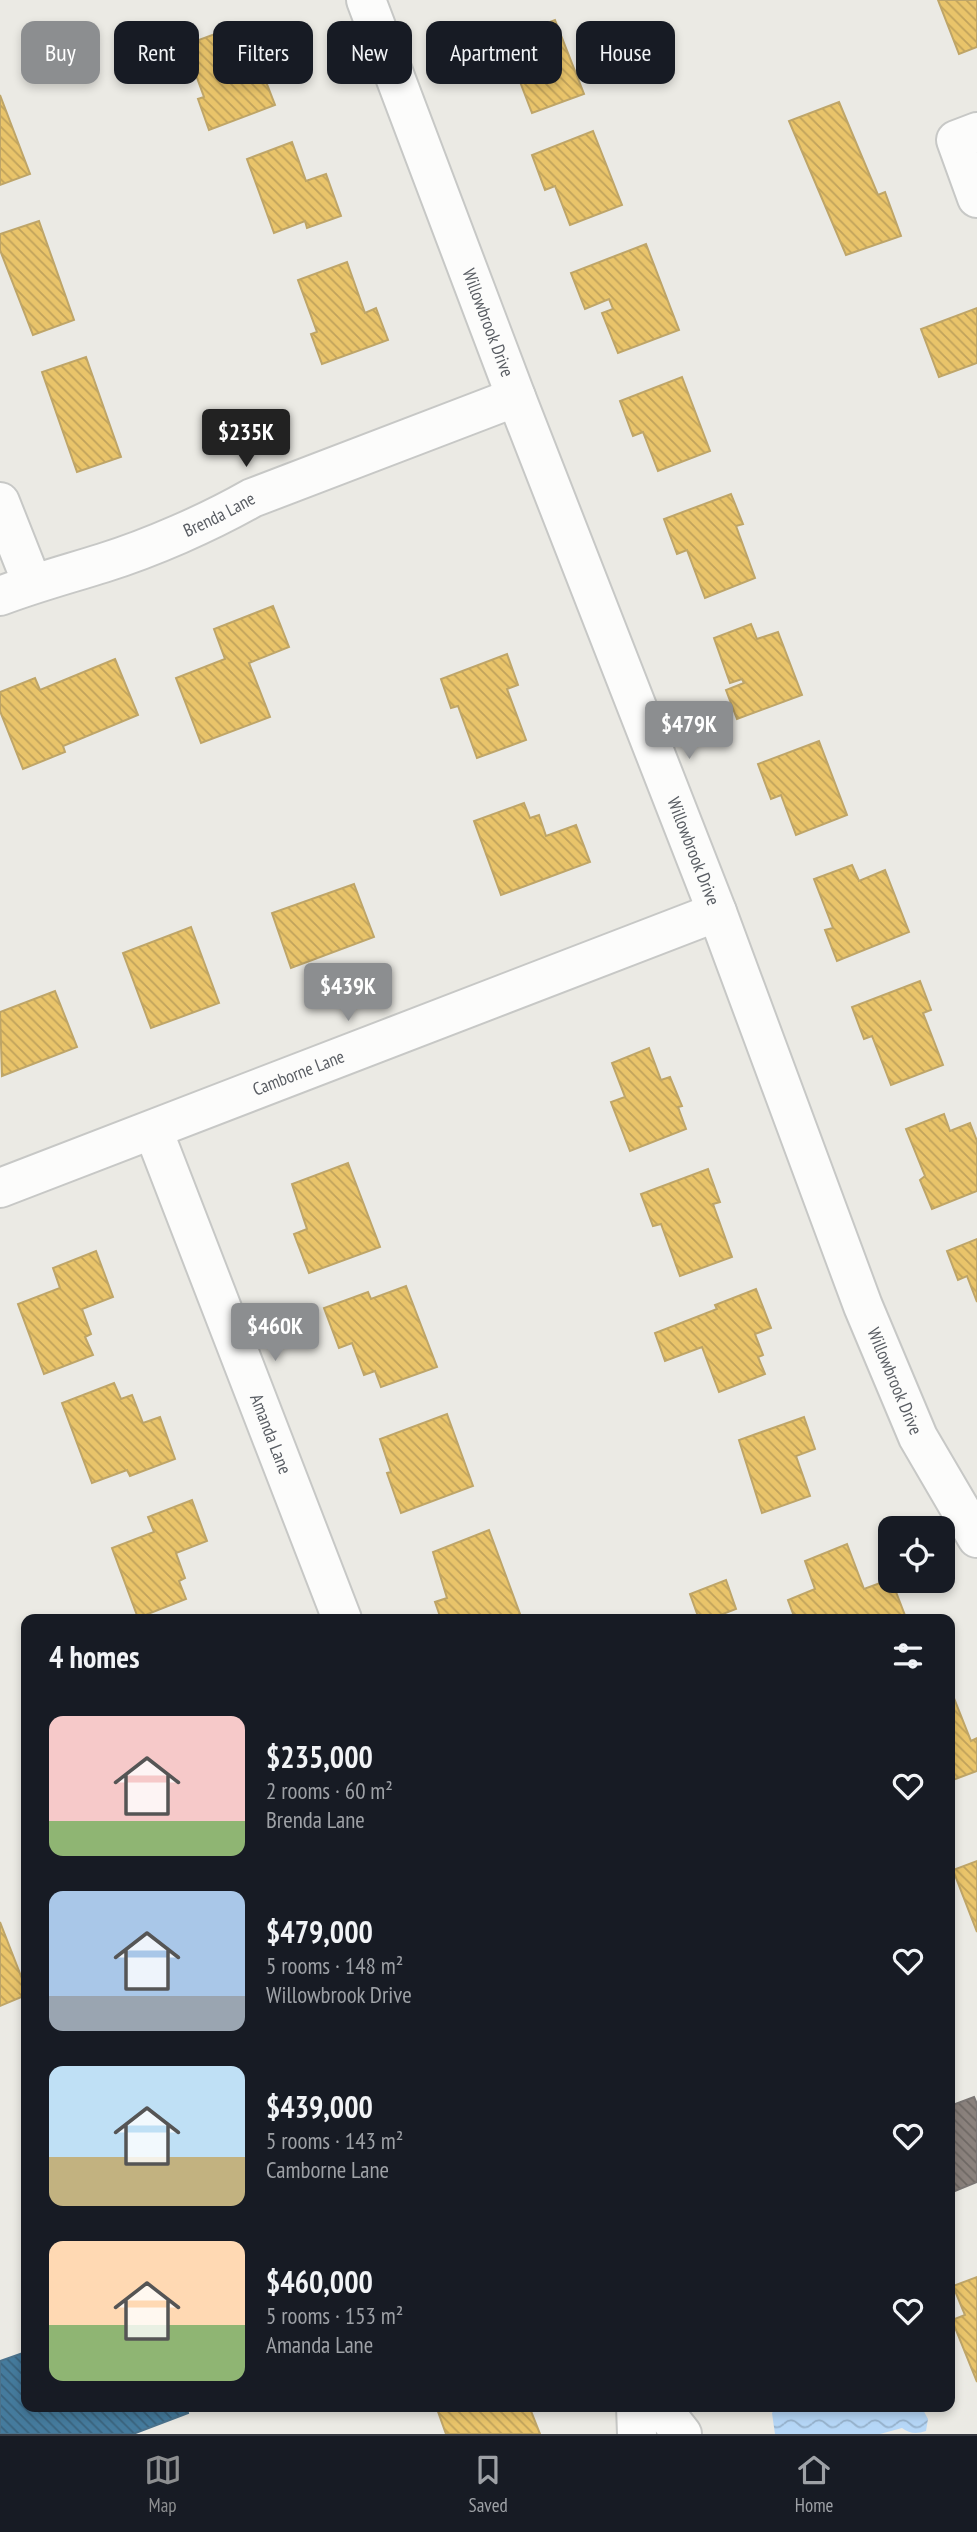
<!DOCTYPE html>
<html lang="en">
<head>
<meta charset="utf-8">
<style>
  body { margin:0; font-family:"PT Sans Narrow",sans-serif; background:#242831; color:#f1f3f6; height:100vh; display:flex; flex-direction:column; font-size:26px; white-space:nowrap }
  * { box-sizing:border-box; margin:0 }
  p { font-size:23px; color:#9ea1a6 }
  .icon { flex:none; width:38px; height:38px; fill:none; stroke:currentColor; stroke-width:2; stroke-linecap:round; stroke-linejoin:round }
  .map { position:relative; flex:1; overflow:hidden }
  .panel { position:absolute; left:21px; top:1614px; width:934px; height:798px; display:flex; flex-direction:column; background:#171b24; border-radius:14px; box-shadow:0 4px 10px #0003 }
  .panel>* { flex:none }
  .top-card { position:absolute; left:21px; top:21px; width:936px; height:63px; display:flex; gap:14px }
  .buttons { position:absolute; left:878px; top:1516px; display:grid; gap:14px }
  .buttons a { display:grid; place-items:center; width:77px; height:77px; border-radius:14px; background:#171b24; box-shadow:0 4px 10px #0003; font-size:35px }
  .price { position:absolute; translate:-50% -60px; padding:0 16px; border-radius:7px; background:#8c8e90; color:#fff; font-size:23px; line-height:46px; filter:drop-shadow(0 2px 4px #0008) }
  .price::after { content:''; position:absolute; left:50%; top:42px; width:21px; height:16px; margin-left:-10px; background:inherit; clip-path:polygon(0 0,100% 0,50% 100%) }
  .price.on { background:#222; color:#fff }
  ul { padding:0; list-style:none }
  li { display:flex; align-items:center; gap:21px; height:175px; padding:0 28px }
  li span { display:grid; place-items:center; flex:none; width:196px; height:140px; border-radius:14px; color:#555 }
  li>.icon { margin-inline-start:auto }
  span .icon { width:84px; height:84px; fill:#fffc; stroke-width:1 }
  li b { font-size:30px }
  h2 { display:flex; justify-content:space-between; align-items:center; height:84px; padding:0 28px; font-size:30px }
  .pill { padding:0 24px; border-radius:14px; background:#171b24; box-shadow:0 4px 10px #0003; font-size:24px; line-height:63px }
  .pill.on { background:#8c8e90; color:#fff }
  .menu { display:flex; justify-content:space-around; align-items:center; height:98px; border-top:2px solid #363941; background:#171b24; font-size:19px; color:#9ea1a6 }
  .menu a { display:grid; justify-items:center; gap:4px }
  .menu .on { color:#8c8e90 }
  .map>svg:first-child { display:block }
  .water { fill:url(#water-waves) }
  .homes { fill:url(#homes-back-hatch); stroke:#bea568; stroke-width:2 }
  .public { fill:url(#public-back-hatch); stroke:#4b728c; stroke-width:2 }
  .industry { fill:url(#industry-back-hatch); stroke:#7b7674; stroke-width:2 }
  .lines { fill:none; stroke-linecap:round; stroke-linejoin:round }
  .minor-casing { stroke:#c7c8c6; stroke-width:42 }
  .minor { stroke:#fcfcfb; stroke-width:38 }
  .labels { text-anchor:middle; stroke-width:7; stroke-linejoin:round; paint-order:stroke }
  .street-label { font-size:18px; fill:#595d63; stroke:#fff }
</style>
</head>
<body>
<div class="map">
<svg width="977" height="2434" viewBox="0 0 977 2434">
  <defs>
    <pattern id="water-waves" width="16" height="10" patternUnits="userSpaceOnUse" patternTransform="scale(1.75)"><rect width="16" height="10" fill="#b6d7f7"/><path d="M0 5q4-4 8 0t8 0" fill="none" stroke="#97b2cc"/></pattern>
    <pattern id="homes-back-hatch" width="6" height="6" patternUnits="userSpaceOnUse" patternTransform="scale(1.75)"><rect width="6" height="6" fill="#e9c46a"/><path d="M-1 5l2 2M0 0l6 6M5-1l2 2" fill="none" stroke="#c0a25b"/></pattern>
    <pattern id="public-back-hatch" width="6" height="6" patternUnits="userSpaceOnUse" patternTransform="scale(1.75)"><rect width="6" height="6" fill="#457b9d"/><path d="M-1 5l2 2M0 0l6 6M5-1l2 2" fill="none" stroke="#3a637d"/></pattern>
    <pattern id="industry-back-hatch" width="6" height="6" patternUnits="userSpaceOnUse" patternTransform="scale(1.75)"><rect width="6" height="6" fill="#8a817c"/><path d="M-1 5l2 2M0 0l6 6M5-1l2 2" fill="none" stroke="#6e6864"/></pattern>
  </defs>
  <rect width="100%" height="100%" fill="#ebeae4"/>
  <path class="water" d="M778,2406h143l7,13 -2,12c-9,3 -16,3 -24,-3l-22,6h-105l-3,-21z"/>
  <g class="homes">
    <path d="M938,0h39v47l-18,7z"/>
    <path d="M555,20l29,74 -52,19 -15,-39 -10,4 -13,-35z"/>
    <path d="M234,27l18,50 11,-3 12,31 -66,25 -11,-31 6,-2 -19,-52z"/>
    <path d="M0,95l30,79 -30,11z"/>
    <path d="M839,102l39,93 7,-3 16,44 -55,19 -57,-134z"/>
    <path d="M593,131l29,74 -52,20 -15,-39 -10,4 -13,-35z"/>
    <path d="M292,142l14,39 20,-7 15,42 -34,12 -2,-7 -31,12 -27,-74z"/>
    <path d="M39,221l35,99 -41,15 -33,-85v-16z"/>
    <path d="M646,244l33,86 -61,23 -16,-40 11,-4 -4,-10 -24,10 -14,-36z"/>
    <path d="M347,262l18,51 11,-5 12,32 -66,24 -11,-30 6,-2 -19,-52z"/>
    <path d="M977,308v55l-38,14 -18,-48z"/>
    <path d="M86,357l35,100 -44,15 -35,-100z"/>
    <path d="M682,377l28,74 -52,20 -15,-39 -10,4 -13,-35z"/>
    <path d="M731,494l12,30 -7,2 19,52 -50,20 -18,-48 -10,4 -13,-35z"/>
    <path d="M273,606l16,41 -40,16 21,54 -69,26 -25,-65 49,-19 -11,-30z"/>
    <path d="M751,624l6,15 21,-7 24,63 -65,24 -11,-29 18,-7 -2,-4 -12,4 -16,-45z"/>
    <path d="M507,654l11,31 -11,4 19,51 -49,18 -19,-52 -7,2 -10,-29z"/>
    <path d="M115,659l23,56 -75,31 2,6 -42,17 -23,-58v-19l35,-14 5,12z"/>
    <path d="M819,741l28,74 -51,20 -15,-40 -10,4 -13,-35z"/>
    <path d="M524,803l6,15 9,-3 7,21 30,-11 14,37 -89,33 -27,-74z"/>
    <path d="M852,865l7,16 26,-11 24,62 -72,29 -12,-31 8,-2 -19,-49z"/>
    <path d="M354,884l20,53 -83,31 -19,-55z"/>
    <path d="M191,927l28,76 -68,25 -28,-75z"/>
    <path d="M920,981l11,29 -8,3 20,52 -52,20 -19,-49 -8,3 -12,-32z"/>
    <path d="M55,991l22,56 -75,29 -2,-64z"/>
    <path d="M649,1048l12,32 9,-3 12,29 -4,1 8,22 -56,22 -19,-49 14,-5 -13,-34z"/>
    <path d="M944,1114l6,17 20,-8 7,18v50l-45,18 -12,-29 5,-4 -19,-47z"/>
    <path d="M348,1163l32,84 -71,26 -15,-39 13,-5 -15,-45z"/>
    <path d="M708,1169l12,33 -7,2 19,53 -52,19 -19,-52 -8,2 -12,-32z"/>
    <path d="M977,1239v63l-10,-26 -9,4 -11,-29z"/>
    <path d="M96,1251l17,46 -31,12 9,25 -6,3 8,18 -49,19 -26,-70 42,-16 -7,-20z"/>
    <path d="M406,1286l31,81 -56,20 -6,-16 -11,4 -12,-32 -13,5 -15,-40 44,-16 3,7z"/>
    <path d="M756,1289l15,39 -16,6 8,21 -5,2 7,17 -46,18 -17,-45 -37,14 -10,-28 62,-24 -2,-4z"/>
    <path d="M114,1383l7,16 11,-4 11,28 17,-6 15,42 -45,17 -3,-6 -35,13 -30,-80z"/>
    <path d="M447,1414l26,72 -72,27 -14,-40 4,-1 -11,-33z"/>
    <path d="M804,1417l11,32 -19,7 14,40 -48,17 -23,-73z"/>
    <path d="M192,1500l15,41 -31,12 9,25 -6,3 7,18 -48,19 -26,-70 42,-16 -6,-15z"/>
    <path d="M489,1530l31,84 -11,5h-68l-6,-17 12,-4 -14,-46z"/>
    <path d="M847,1544l17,45 27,-10 15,39 -111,1 -7,-19 27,-11 -10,-28z"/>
    <path d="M726,1580l10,29 -26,10h-11l-9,-25z"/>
    <path d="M950,1688l21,53 6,-3v33l-27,10z"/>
    <path d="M977,1861v71l-24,-62z"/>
    <path d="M0,1922l26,67v6l-26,11z"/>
    <path d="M977,2277v105l-25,-62 13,-5 -12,-29z"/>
    <path d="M436,2406h93l11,28h-94z"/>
  </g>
  <path class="public" d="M26,2352v54h161l1,7 -55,21h-133v-73z"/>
  <path class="industry" d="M974,2097l3,7v78l-22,9 -5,-11v-74z"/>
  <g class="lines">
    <defs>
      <g id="minor">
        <path id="s1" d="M366,0l150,397 201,515 146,394 55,131 59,101"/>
        <path d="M977,132l-21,8 21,58"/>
        <path d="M0,502l32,81"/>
        <path id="s2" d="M0,596c34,-13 68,-22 103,-33 48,-15 105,-40 149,-65l264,-101"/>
        <path id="s3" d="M153,1130l189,489"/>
        <path id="s4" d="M0,1188l717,-276"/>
        <path d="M636,2406l1,28"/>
        <path d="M660,2406l22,28"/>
      </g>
    </defs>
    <use href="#minor" class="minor-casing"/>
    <use href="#minor" class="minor"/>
  </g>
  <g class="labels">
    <g class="street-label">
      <text dy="6" stroke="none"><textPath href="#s1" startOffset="345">Willowbrook Drive</textPath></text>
      <text dy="6" stroke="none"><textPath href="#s2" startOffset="234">Brenda Lane</textPath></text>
      <text dy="6" stroke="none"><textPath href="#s1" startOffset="912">Willowbrook Drive</textPath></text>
      <text dy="6" stroke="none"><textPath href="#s4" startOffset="320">Camborne Lane</textPath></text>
      <text dy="6" stroke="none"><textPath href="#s1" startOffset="1479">Willowbrook Drive</textPath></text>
      <text dy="6" stroke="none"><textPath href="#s3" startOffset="326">Amanda Lane</textPath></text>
    </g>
  </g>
</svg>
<div class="buttons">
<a><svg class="icon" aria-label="locate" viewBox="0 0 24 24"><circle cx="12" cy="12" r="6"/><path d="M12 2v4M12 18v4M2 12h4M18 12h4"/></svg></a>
</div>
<b class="price on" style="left:246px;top:469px">$235K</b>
<b class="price" style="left:689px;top:761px">$479K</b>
<b class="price" style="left:348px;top:1023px">$439K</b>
<b class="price" style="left:275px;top:1363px">$460K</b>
<div class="top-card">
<a class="pill on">Buy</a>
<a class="pill">Rent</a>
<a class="pill">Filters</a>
<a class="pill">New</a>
<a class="pill">Apartment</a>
<a class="pill">House</a>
</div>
<section class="panel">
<h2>4 homes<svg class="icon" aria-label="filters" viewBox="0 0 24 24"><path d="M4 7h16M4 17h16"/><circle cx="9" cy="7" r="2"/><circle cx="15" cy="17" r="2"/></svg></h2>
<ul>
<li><span style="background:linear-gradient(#f6c9c9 75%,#8fb573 0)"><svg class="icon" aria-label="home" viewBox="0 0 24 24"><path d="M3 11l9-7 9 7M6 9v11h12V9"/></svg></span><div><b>$235,000</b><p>2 rooms · 60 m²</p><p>Brenda Lane</p></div><svg class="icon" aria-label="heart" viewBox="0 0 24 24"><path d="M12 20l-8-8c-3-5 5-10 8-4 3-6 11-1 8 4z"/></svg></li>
<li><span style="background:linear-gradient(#a9c7e8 75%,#9aa5b1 0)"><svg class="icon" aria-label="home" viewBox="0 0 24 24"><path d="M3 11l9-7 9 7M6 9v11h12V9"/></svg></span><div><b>$479,000</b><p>5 rooms · 148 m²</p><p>Willowbrook Drive</p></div><svg class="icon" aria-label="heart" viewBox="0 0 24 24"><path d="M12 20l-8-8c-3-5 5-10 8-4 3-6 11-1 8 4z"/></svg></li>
<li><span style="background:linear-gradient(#bfe0f5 65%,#c2b280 0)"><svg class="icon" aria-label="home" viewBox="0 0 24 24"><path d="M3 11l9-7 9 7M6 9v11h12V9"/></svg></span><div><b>$439,000</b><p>5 rooms · 143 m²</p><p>Camborne Lane</p></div><svg class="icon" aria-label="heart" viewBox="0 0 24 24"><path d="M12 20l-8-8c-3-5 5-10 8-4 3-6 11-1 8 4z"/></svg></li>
<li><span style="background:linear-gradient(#ffd9b3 60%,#8fb573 0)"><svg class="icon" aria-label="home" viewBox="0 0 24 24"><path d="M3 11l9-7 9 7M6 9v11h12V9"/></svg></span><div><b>$460,000</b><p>5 rooms · 153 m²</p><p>Amanda Lane</p></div><svg class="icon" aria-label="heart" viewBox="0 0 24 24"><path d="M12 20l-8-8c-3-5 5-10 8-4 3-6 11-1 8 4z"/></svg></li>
</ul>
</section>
</div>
<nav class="menu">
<a class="on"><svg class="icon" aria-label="map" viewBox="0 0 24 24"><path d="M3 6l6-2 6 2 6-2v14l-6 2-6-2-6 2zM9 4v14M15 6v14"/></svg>Map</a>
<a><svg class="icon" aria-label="saved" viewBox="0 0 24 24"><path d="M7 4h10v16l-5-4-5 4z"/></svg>Saved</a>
<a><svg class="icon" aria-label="home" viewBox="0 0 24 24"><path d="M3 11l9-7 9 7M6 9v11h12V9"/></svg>Home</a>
</nav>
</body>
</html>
